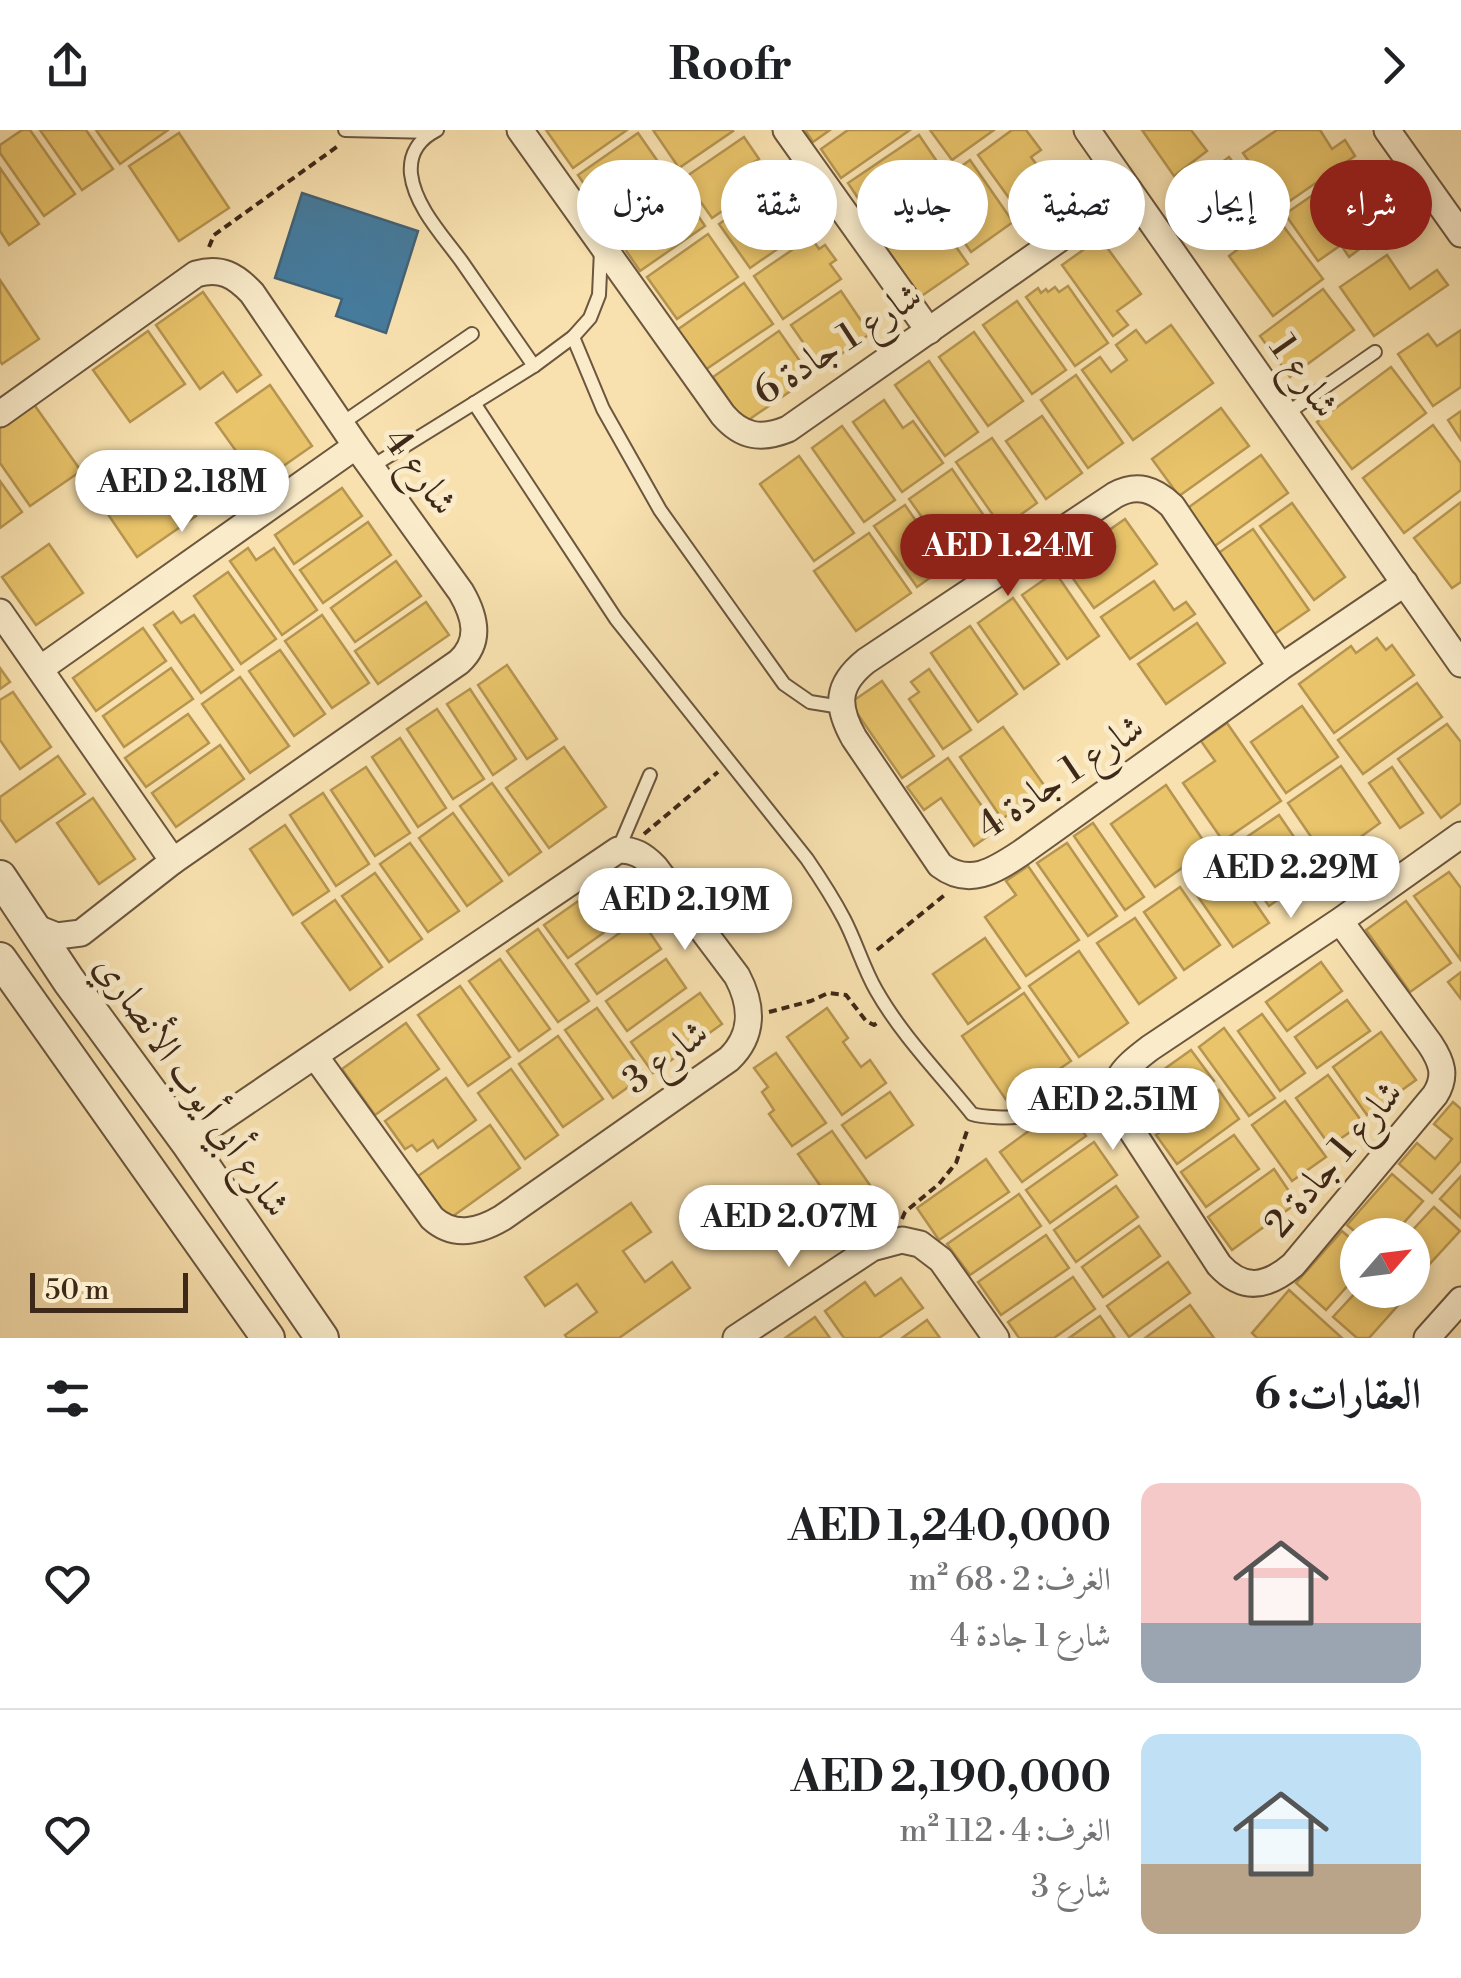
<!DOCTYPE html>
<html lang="ar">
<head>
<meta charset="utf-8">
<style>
  body { margin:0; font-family:"Libre Bodoni",Amiri,serif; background:#f6f6f6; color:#202124; direction:rtl; height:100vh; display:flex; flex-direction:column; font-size:38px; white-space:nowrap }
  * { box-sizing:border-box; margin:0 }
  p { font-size:32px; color:#757577 }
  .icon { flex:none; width:55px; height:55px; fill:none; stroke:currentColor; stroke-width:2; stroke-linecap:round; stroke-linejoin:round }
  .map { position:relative; height:1208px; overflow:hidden; direction:ltr }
  .drawer { display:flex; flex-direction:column; background:#fff; flex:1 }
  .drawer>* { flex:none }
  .hud { position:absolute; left:30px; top:30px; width:1402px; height:90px; direction:rtl; display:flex; gap:20px }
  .needle { width:65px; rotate:62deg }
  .controls { position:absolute; left:1340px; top:1088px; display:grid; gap:20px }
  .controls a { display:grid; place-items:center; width:90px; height:90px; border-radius:50%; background:#fff; box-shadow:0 5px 15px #0003; font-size:50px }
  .scale { position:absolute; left:30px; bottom:25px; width:158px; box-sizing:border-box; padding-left:10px; border:5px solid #3e2818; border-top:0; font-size:28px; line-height:35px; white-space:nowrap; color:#3e2818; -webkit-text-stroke:8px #faeccb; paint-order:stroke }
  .price { position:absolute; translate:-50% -85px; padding:0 22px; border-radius:35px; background:#fff; color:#222; font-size:32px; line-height:65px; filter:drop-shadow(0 2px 5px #0008) }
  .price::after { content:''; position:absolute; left:50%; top:60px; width:30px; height:22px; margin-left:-15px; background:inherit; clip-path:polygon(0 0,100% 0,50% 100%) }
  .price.current { background:#8f2418; color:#fff }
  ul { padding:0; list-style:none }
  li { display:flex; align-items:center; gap:30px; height:250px; padding:0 40px }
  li+li { border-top:2px solid #e0e0e0 }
  li span { display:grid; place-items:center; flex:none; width:280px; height:200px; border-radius:20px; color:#555 }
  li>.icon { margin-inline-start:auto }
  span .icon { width:120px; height:120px; fill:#fffc; stroke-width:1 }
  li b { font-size:42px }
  h2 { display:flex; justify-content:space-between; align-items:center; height:120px; padding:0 40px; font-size:42px }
  .chip { padding:0 35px; border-radius:45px; background:#fff; box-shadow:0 5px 15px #0003; font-size:35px; line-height:90px }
  .chip.current { background:#8f2418; color:#fff }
  header { display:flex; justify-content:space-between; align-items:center; height:130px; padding:0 40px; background:#fff; font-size:45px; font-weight:700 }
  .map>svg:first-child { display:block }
  .homes { fill:#e9c46a; stroke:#b69551; stroke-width:2.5 }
  .public { fill:#457b9d; stroke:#436275; stroke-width:2.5 }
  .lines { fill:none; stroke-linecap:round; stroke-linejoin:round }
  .service-casing { stroke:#6c563e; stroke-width:16 }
  .minor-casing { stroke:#6c563e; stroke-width:29 }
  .tertiary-casing { stroke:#6c563e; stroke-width:36 }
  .path { stroke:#3e2818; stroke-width:4; stroke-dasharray:8 5; stroke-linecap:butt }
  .service { stroke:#faeccb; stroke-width:12 }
  .minor { stroke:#faeccb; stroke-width:25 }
  .tertiary { stroke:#faeccb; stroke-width:32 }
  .labels { text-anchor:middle; stroke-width:10; stroke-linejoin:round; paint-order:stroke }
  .street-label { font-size:38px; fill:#3e2818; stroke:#faeccb }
</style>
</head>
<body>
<header><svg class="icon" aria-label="forward" viewBox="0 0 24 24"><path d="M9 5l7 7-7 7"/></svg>Roofr<svg class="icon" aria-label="share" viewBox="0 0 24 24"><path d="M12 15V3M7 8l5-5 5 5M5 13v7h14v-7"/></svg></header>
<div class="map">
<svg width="1461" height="1208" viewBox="0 0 1461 1208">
  <rect width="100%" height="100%" fill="#f8e1af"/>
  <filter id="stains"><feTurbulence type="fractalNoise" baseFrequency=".002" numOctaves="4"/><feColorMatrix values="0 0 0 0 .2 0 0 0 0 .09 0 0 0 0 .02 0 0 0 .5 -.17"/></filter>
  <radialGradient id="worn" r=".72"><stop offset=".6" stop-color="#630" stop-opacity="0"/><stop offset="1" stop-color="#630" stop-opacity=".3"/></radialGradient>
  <g class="homes">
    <path d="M22,0h8l45,64 -31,22 -44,-63v-8z"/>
    <path d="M40,0h46l27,39 -31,21z"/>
    <path d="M96,0h72l-48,34z"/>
    <path d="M546,0h81l-54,38z"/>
    <path d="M653,0h79l1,1 -54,37z"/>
    <path d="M805,0h25l-17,12z"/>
    <path d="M848,0h62l-69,48 -20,-29z"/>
    <path d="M930,0h64l-42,30z"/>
    <path d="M1012,0h14l15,20 -10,7 11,15 10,-7 12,17 -9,7 7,9 -35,25 -49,-68z"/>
    <path d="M1142,0h49l16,21 -33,25z"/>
    <path d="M1277,0h43l12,19 13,-9 10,16 -74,51 -38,-54z"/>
    <path d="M179,3l50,75 -50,33 -50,-75z"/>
    <path d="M638,3l30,43 -61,42 -29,-43z"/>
    <path d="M919,5l23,34 -71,49 -23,-35z"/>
    <path d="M744,7l15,22 -9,6 7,10 9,-6 6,8 -60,41 -28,-40z"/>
    <path d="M1229,27l32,43 -58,44 -32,-44z"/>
    <path d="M970,30l43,62 -42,30 -43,-62z"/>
    <path d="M0,38l39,56 -30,21 -9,-14z"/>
    <path d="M1342,45l7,11 15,-10 23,34 7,-4 11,17 -37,26 -3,-4 -16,12 -8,-12 -23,16 -33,-47z"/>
    <path d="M675,52l30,44 -65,45 -30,-44z"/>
    <path d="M772,58l11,17 7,-4 18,27 -58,40 -31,-44z"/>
    <path d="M920,65l48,69 -48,33 -47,-69z"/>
    <path d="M1278,89l45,60 -50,37 -44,-60z"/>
    <path d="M708,104l30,43 -61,42 -30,-42z"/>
    <path d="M811,107l8,12 6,-4 11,15 -6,4 11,15 -58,40 -29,-43z"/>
    <path d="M1100,108l41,56 -24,17 11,14 -15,11 -51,-71z"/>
    <path d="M1387,125l23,34 27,-19 11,15 -74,51 -34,-49z"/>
    <path d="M0,150l39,59 -37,25 -2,-3z"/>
    <path d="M744,153l29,41 -68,46 -28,-40z"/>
    <path d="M1068,156l40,57 -33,23 -49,-69 12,-9 3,5 5,-4 2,3 7,-5 4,5z"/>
    <path d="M1323,159l31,41 -64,47 -30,-41z"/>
    <path d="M841,161l29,43 -49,34 -30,-43z"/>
    <path d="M203,162l58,83 -24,17 -14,-20 -23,17 -44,-64z"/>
    <path d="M1017,171l49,69 -34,24 -49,-69z"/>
    <path d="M1171,195l42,58 -80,57 -51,-70 18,-13 11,15 16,-12 -11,-15 20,-15 10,13z"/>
    <path d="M1461,200v57l-28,19 -35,-52 30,-20 9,12z"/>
    <path d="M148,201l37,53 -55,38 -37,-52z"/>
    <path d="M779,201l32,46 -67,46 -31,-46z"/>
    <path d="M974,202l49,69 -35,25 -49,-69z"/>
    <path d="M929,231l49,71 -33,24 -50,-71z"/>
    <path d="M1391,237l35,46 -74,56 -35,-47z"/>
    <path d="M1076,245l47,68 -35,25 -47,-68z"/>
    <path d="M270,255l42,61 -53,37 -43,-60z"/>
    <path d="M884,270l19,28 10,-7 30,42 -41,29 -49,-70z"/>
    <path d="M33,273l48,68 -51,35 -30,-43v-37z"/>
    <path d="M1221,278l28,38 -70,50 -27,-37z"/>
    <path d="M1461,281v29l-13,-20z"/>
    <path d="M1042,286l40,57 -36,26 -40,-58z"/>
    <path d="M1433,295l28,38v27l-57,43 -41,-55z"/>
    <path d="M842,296l53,74 -31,22 -52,-74z"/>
    <path d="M992,308l45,65 -35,25 -46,-66z"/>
    <path d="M1261,325l27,38 -76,55 -27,-38z"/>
    <path d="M799,326l55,77 -40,28 -54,-77z"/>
    <path d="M159,334l37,52 -59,41 -36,-53z"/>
    <path d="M952,339l41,60 -42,29 -42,-59z"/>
    <path d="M0,351l22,31 -22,16z"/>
    <path d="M342,358l20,28 -68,48 -19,-29z"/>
    <path d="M1461,372v80l-9,6 -38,-50z"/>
    <path d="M1292,373l53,74 -31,23 -54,-74z"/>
    <path d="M905,375l42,61 -30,21 -43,-61z"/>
    <path d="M1125,389l32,45 -63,44 -32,-45z"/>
    <path d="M368,392l23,33 -68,48 -23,-33z"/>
    <path d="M1253,399l56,81 -36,25 -56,-81z"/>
    <path d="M869,403l42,60 -55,38 -42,-60z"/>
    <path d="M49,414l34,49 -47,32 -34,-48z"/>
    <path d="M248,418l8,12 18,-12 43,62 -35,25 -52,-74z"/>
    <path d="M396,431l25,35 -66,46 -24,-34z"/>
    <path d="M228,442l48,67 -35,25 -47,-68z"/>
    <path d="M1055,442l44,64 -32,23 -45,-64z"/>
    <path d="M1154,451l20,29 12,-8 9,12 -65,45 -29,-42z"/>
    <path d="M1013,468l46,66 -35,25 -46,-66z"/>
    <path d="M426,472l23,33 -71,49 -23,-33z"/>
    <path d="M173,482l8,11 13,-8 39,55 -32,23 -47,-68z"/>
    <path d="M322,485l47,68 -37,25 -47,-67z"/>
    <path d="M1197,493l28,40 -59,41 -28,-40z"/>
    <path d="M970,496l47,68 -39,28 -47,-69z"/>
    <path d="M143,498l23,33 -70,50 -23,-33z"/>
    <path d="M1377,508l9,12 6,-5 22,30 -80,58 -35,-49 52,-38 5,7z"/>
    <path d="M280,520l45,64 -31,22 -45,-65z"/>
    <path d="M507,535l50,74 -30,20 -49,-74z"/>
    <path d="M0,538l10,14 -10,7z"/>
    <path d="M171,538l22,31 -69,48 -21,-31z"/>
    <path d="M929,539l42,61 -28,19 -34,-50 10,-7 -8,-10z"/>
    <path d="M240,547l49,69 -39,27 -48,-69z"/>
    <path d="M882,551l52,75 -32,22 -52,-75z"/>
    <path d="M1417,553l25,34 -79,57 -25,-34z"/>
    <path d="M470,559l46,70 -23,16 -46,-71z"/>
    <path d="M13,562l38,55 -31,22 -20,-29v-40z"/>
    <path d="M1302,576l36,51 -52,36 -35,-51z"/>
    <path d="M437,579l47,70 -31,20 -46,-70z"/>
    <path d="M188,584l21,29 -63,44 -21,-29z"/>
    <path d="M1227,593l54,78 -58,40 -40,-58 32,-22 -14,-20z"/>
    <path d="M1447,594l14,18v61l-20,15 -43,-59z"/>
    <path d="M1003,597l43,61 -44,31 -42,-62z"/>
    <path d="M400,608l46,70 -28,19 -46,-70z"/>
    <path d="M220,615l24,34 -68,48 -24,-34z"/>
    <path d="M564,617l42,60 -57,41 -43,-60z"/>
    <path d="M58,626l27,38 -69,48 -16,-23v-22z"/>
    <path d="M948,628l50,71 -24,17 -33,-48 -17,12 -17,-23z"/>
    <path d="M1341,636l39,57 -32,23 8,12 -21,14 -47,-69z"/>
    <path d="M366,637l44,66 -35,23 -44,-66z"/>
    <path d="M1392,637l31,46 -23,15 -31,-45z"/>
    <path d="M492,653l49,69 -32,23 -49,-69z"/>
    <path d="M1166,655l43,64 -54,38 -44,-63z"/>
    <path d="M323,663l46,71 -33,22 -46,-71z"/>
    <path d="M93,668l42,61 -36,25 -42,-61z"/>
    <path d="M453,683l49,68 -35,25 -48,-68z"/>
    <path d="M1279,685l39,57 -49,34 -40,-57z"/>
    <path d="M1093,693l51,74 -19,13 -51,-74z"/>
    <path d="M285,695l44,66 -36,24 -43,-66z"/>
    <path d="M410,713l49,68 -31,21 -48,-68z"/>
    <path d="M1067,713l50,73 -29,20 -51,-73z"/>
    <path d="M1221,723l48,70 -36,24 -48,-69z"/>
    <path d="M1028,736l51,74 -53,36 -41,-59 31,-22 -10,-14z"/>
    <path d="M1449,742l12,16 -1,71 -46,-63z"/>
    <path d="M375,743l47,66 -33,23 -47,-66z"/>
    <path d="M614,746l23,33 -69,49 -24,-33z"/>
    <path d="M1180,757l40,58 -36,25 -40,-58z"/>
    <path d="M335,770l47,67 -32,23 -48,-67z"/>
    <path d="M1406,771l45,62 -41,29 -44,-62z"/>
    <path d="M1135,788l41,60 -37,26 -42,-61z"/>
    <path d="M635,792l6,9 5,-4 15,22 -64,45 -21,-30z"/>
    <path d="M538,799l51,72 -31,21 -51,-71z"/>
    <path d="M985,808l35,50 -52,36 -35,-50z"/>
    <path d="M1079,821l49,72 -49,34 -50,-71z"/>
    <path d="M500,829l50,70 -31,22 -50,-70z"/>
    <path d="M666,829l20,29 -59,43 -21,-30z"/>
    <path d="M1321,832l21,29 -55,40 -21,-29z"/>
    <path d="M1461,842v27l-13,-17z"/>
    <path d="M460,856l50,71 -42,29 -50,-71z"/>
    <path d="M700,863l22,31 -69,49 -22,-31z"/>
    <path d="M1024,863l47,68 -62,43 -47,-68z"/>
    <path d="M1347,870l23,31 -53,37 -22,-31z"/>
    <path d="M597,878l48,67 -32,23 -48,-68z"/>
    <path d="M827,878l21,30 -5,4 18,25 9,-7 16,23 -44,32 -55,-78z"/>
    <path d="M1262,884l43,59 -25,18 -42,-60z"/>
    <path d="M406,893l33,46 -64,46 -33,-46z"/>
    <path d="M1224,898l51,70 -26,18 -50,-69z"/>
    <path d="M1381,902l35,48 -49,35 -34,-48z"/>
    <path d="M558,906l45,63 -40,28 -44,-63z"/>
    <path d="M1191,920l23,31 -66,48 -23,-32z"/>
    <path d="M776,923l50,70 -34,23 -23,-32 5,-4 -12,-18 6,-5 -14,-19z"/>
    <path d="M511,939l47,66 -33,24 -47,-66z"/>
    <path d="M1328,945l35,48 -33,23 -34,-48z"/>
    <path d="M446,948l30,42 -38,28 -5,-8 -16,11 -5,-6 -7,4 -20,-28z"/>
    <path d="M1219,960l20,29 -62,45 -21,-29z"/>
    <path d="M890,962l23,33 -47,33 -24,-33z"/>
    <path d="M1285,971l41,56 -34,24 -40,-56z"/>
    <path d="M1453,972l8,7v52l-29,32 -33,-29 18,-21 18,16 17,-20 -18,-15z"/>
    <path d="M1064,975l22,31 -64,46 -22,-30z"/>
    <path d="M490,995l30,43 -71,51 -31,-43z"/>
    <path d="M832,1001l49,70 -34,23 -49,-70z"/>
    <path d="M1234,1005l25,34 -53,38 -25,-35z"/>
    <path d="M1094,1012l23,33 -67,48 -24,-33z"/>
    <path d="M986,1029l23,33 -70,48 -22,-32z"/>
    <path d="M1274,1039l23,34 -65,47 -24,-33z"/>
    <path d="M1392,1044l31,27 -30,34h-34l-12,-10z"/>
    <path d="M1461,1046v42l-21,-19z"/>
    <path d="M1116,1056l22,31 -62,45 -22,-32z"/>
    <path d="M1019,1064l22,32 -71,49 -23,-31z"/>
    <path d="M631,1073l20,29 -28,19 22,31 27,-20 18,26 -71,50h-52l-2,-3 32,-23 -20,-28 -32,22 -20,-29z"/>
    <path d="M1434,1077l26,24 -46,50 -2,-46h-4z"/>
    <path d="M1139,1096l21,30 -57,41 -21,-30z"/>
    <path d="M1342,1101l16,14v29l-32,36 -30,-27z"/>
    <path d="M1046,1105l23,33 -68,47 -23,-33z"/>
    <path d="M1168,1132l22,31 -61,44 -22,-31z"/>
    <path d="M1073,1147l22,32 -41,29h-35l-11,-16z"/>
    <path d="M901,1148l22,30 -44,30h-35l-19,-27 40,-29 10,14z"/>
    <path d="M1289,1160l53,48h-85l-5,-5z"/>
    <path d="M1358,1160h48l3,3 -40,45h-12l-24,-21z"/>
    <path d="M1190,1175l24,33h-69z"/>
    <path d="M1100,1186l15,22h-46z"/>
    <path d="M815,1187l15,21h-45z"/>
    <path d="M927,1190l13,18h-38z"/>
  </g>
  <path class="public" d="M302,63l116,38 -32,102 -50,-17 6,-17 -67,-21z"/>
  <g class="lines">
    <defs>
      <g id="service">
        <path d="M345,0l88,2"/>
        <path d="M437,0c-18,9 -28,24 -26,44 4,33 33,63 51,88 24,35 48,69 72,104"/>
        <path d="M573,207l30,72 57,101 124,174 26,18 31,5"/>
        <path d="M474,273l142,216 191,240c13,19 26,39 37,60 12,23 19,48 32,71 26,46 64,84 96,124 9,3 40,5 48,2 33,-11 59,-52 95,-29"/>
        <path d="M1286,284l89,-62"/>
        <path d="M341,294l131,-90"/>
        <path d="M371,337l163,-101 39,-29 17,-19 9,-23 2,-45"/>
        <path d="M618,720l32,-75"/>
      </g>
      <g id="minor">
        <path d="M520,0l203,285c19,22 38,25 65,14l341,-239"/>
        <path d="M786,0l143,201"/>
        <path d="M1087,0l374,534"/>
        <path d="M1387,0l74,104"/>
        <path d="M0,284l196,-140c25,-7 39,1 56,19l104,153 105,146c14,24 21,49 -2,70l-286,199 -92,72 -24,3 -23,-9"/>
        <path d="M0,482l173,249"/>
        <path d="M1281,537l-109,-161c-18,-17 -35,-23 -57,-11l-249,166c-30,24 -30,45 -12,77l86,127c29,22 54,6 81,-12l260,-186 124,-84"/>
        <path d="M40,539l316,-223"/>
        <path d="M1340,791l90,123c12,18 17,32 5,51l-142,170c-27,23 -50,26 -74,0l-95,-146c-19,-35 -3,-49 26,-71l190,-127 121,-86"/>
        <path d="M187,1012l431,-292c16,-1 26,6 37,17l82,109c16,30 17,59 -8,83l-227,159c-24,14 -48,20 -70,0l-117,-162"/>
        <path d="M736,1208l136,-90 30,-8 18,4 21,16 55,78"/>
        <path d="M1427,1208l34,-38"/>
      </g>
      <g id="tertiary">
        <path d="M0,747l69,104 118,161 135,196"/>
        <path d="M0,829l268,379"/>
      </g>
    </defs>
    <use href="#service" class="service-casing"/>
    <use href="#minor" class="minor-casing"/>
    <use href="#tertiary" class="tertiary-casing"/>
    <g class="path">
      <path d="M209,117l5,-12 124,-89"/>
      <path d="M644,704l74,-62"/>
      <path d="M877,820l70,-57"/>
      <path d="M769,882l42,-11 17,-8 18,2 20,26 8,4 3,-2"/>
      <path d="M902,1089l3,-7 34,-28 17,-21 12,-35"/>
    </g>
    <use href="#service" class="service"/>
    <use href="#minor" class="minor"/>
    <use href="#tertiary" class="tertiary"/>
  </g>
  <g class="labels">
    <g class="street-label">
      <text transform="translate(837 213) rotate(-33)" y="13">شارع 1 جادة 6</text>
      <text transform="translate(1305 246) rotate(55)" y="13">شارع 1</text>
      <text transform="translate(421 341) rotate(54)" y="13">شارع 4</text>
      <text transform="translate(1060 646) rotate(-34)" y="13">شارع 1 جادة 4</text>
      <text transform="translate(665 926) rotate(-37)" y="13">شارع 3</text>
      <text transform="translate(193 955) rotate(55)" y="13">شارع أبي أيوب الأنصاري</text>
      <text transform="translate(1333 1028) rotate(-50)" y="13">شارع 1 جادة 2</text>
    </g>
  </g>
  <rect width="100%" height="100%" filter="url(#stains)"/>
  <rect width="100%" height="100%" fill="url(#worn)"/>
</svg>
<div class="controls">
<a><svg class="needle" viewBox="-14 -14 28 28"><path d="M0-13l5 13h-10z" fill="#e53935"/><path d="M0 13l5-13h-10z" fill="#757577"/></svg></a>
</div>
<div class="scale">50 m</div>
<b class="price" style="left:182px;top:405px">AED 2.18M</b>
<b class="price current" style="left:1008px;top:469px">AED 1.24M</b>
<b class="price" style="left:1291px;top:791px">AED 2.29M</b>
<b class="price" style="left:685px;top:823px">AED 2.19M</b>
<b class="price" style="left:1113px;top:1023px">AED 2.51M</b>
<b class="price" style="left:789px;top:1140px">AED 2.07M</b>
<div class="hud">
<a class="chip current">شراء</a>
<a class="chip">إيجار</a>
<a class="chip">تصفية</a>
<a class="chip">جديد</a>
<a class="chip">شقة</a>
<a class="chip">منزل</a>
</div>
</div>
<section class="drawer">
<h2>العقارات: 6<svg class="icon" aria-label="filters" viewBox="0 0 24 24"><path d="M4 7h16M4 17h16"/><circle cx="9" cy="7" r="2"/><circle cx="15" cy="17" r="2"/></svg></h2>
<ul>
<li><span style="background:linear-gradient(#f6c9c9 70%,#9aa5b1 0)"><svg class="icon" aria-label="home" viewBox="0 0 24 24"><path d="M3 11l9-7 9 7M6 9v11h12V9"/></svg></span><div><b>AED 1,240,000</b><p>الغرف: 2 · 68 m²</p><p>شارع 1 جادة 4</p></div><svg class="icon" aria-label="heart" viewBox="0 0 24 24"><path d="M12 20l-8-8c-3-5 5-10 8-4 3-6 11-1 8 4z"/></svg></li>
<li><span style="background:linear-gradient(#bfe0f5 65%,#b9a48a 0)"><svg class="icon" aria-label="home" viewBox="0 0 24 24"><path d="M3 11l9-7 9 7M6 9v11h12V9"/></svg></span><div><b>AED 2,190,000</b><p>الغرف: 4 · 112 m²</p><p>شارع 3</p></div><svg class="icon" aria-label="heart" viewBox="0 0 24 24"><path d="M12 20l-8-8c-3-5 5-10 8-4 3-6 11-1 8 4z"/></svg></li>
</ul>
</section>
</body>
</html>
